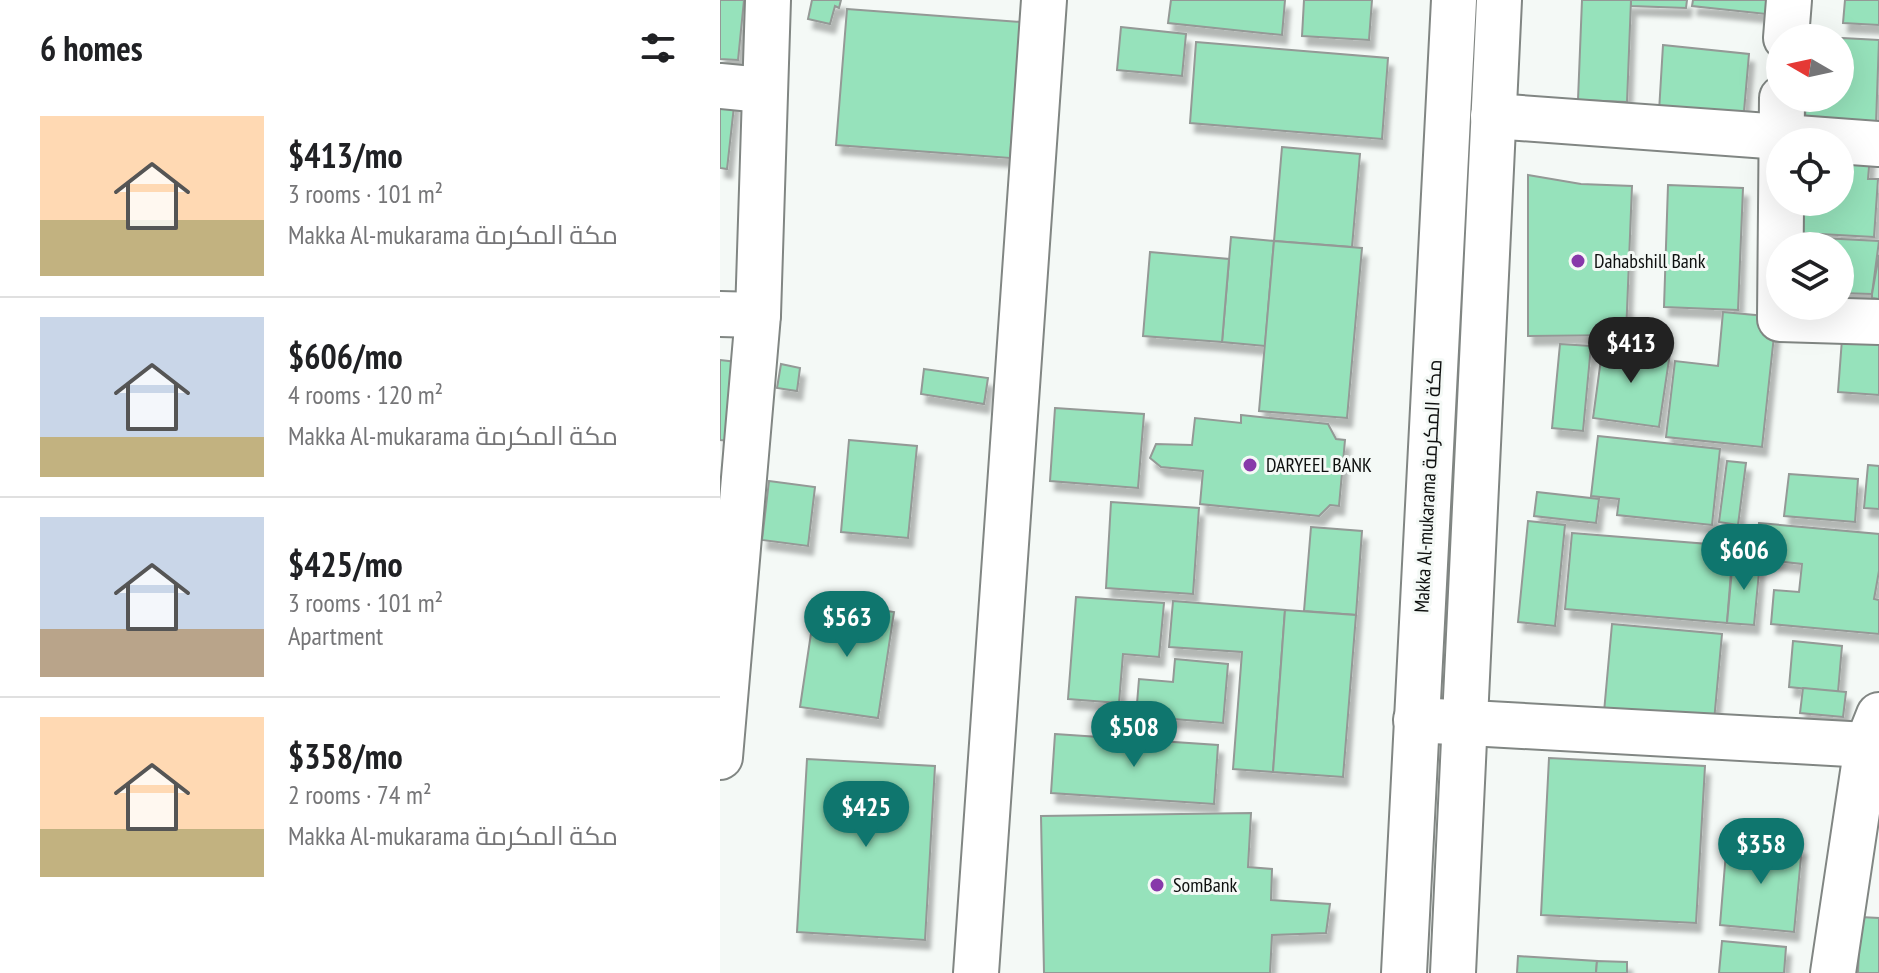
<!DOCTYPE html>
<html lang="en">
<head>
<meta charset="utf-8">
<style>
  body { margin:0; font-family:"PT Sans Narrow",Cairo,sans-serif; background:#f6f6f6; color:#202124; height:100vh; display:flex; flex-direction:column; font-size:30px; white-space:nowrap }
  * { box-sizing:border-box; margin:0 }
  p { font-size:26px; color:#757577 }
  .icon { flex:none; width:44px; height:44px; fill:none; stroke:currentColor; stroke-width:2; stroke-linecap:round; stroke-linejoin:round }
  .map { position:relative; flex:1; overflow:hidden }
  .side { display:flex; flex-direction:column; background:#fff; width:720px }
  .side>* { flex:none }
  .needle { width:52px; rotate:279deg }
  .controls { position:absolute; left:1046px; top:24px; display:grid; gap:16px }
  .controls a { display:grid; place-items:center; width:88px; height:88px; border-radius:50%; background:#fff; box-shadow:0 8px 32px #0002; font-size:40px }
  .price { position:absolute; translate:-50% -68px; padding:0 18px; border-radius:28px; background:#0f766e; color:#fff; font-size:26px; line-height:52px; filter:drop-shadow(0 2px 4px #0008) }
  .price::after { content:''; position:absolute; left:50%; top:48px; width:24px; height:18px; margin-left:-12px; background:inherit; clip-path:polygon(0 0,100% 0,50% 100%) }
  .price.current { background:#222; color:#fff }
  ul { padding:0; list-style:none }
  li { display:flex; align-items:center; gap:24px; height:200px; padding:0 40px }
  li+li { border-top:2px solid #e0e0e0 }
  li span { display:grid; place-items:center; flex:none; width:224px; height:160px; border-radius:0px; color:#555 }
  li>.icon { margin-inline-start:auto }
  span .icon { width:96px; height:96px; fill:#fffc; stroke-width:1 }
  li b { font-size:34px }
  h2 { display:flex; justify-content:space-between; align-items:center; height:96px; padding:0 40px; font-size:34px }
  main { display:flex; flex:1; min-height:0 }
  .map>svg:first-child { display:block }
  .building { fill:#96e2bb; stroke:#949996; stroke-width:2; filter:url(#shadow) }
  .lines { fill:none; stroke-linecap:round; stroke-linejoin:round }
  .minor-casing { stroke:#818683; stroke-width:48 }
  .highway-casing { stroke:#818683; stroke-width:48 }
  .minor { stroke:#fff; stroke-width:44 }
  .highway { stroke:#fff; stroke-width:44 }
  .poi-dot { fill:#8739aa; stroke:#f4f9f6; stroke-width:3 }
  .labels { text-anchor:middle; stroke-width:6; stroke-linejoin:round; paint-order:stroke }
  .poi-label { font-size:20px; fill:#0e100f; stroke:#f4f9f6; text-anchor:start }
  .street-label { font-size:20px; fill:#0e100f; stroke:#f4f9f6 }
</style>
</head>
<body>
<main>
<section class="side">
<h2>6 homes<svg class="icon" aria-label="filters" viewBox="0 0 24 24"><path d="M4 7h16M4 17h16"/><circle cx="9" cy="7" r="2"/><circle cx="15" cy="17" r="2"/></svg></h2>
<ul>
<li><span style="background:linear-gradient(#ffd9b3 65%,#c2b280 0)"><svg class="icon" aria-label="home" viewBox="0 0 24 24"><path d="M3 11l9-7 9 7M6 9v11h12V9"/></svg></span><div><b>$413/mo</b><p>3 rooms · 101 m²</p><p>Makka Al-mukarama مكة المكرمة</p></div></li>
<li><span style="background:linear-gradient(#c9d6e8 75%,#c2b280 0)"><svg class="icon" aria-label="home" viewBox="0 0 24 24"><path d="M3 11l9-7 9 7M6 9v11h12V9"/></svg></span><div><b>$606/mo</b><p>4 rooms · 120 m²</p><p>Makka Al-mukarama مكة المكرمة</p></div></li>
<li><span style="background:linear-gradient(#c9d6e8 70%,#b9a48a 0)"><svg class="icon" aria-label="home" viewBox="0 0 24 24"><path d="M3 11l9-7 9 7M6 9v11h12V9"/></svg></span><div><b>$425/mo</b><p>3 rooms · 101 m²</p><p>Apartment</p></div></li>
<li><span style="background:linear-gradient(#ffd9b3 70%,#c2b280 0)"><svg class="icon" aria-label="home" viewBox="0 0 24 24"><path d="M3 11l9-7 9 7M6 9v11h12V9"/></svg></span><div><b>$358/mo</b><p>2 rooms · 74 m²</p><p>Makka Al-mukarama مكة المكرمة</p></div></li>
</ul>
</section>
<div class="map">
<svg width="1159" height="973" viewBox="0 0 1159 973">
  <defs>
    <filter id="shadow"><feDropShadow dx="5" dy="9" stdDeviation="2" flood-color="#0004"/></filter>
  </defs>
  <rect width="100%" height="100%" fill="#f4f9f6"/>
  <g class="building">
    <path d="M0,0h24l-6,60 -18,-1z"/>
    <path d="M92,0h29l-2,8 -4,-2 -5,18 -22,-5z"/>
    <path d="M451,0h114l-3,35 -114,-12z"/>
    <path d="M584,0h68l-3,40 -67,-4z"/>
    <path d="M862,0h49l-4,102 -49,-2z"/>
    <path d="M911,0h56l-1,8 -55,-2z"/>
    <path d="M973,0h75l-2,14 -74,-8z"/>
    <path d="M1125,0h34v25l-36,-2z"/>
    <path d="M127,9l174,13 -11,136 -174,-13z"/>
    <path d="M401,27l65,7 -4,42 -65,-6z"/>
    <path d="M1122,38l37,2 -3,83 -71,-5 1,-20h34z"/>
    <path d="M476,42l192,16 -6,81 -192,-16z"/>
    <path d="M943,45l86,9 -7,80 -84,-6z"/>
    <path d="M0,95l15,2 -8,72 -7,-1z"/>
    <path d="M562,147l78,7 -8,93 -78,-6z"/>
    <path d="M1120,154l30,1 -2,24h10l-4,58 -72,-4 2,-31h36z"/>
    <path d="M808,175l53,9 51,2 -6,149 -98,1z"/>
    <path d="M948,185l75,3 -5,122 -74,-3z"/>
    <path d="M511,237l43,4 -9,105 -43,-4z"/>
    <path d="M1082,237l77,4 -7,53 -32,-1v-47h-38z"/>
    <path d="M554,241l88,7 -15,170 -88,-7z"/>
    <path d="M430,252l79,7 -7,83 -79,-6z"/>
    <path d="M1159,255v44l-7,-1v-4z"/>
    <path d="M1125,299l34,3v93l-41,-3z"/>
    <path d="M1003,312l53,5 -14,130 -96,-10 9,-76 43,5z"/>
    <path d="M840,344l31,2 -8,85 -31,-3z"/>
    <path d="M883,344l67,9 -11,74 -66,-9z"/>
    <path d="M0,360l17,2 -7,79 -10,-1z"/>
    <path d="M61,364l19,4 -3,23 -20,-3z"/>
    <path d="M204,369l64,9 -4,26 -63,-10z"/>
    <path d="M335,408l89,6 -6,74 -88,-7z"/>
    <path d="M521,415l87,9 8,15 9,1 -6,66 -9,-1 -11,11 -119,-12 3,-33 -42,-4 -11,-9 6,-14 36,1 3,-27 46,5z"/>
    <path d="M878,436l122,13 -8,76 -95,-10 2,-16 -28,-3z"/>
    <path d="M129,440l68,6 -9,92 -67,-6z"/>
    <path d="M1007,461l19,2 -8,62 -19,-3z"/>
    <path d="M1148,465l11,1v43l-15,-1z"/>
    <path d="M1069,474l69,5 -3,43 -71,-6z"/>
    <path d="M49,481l46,6 -7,59 -46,-6z"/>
    <path d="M817,492l62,7 -3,24 -62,-7z"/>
    <path d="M391,502l88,6 -6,86 -87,-6z"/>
    <path d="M808,521l37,4 -10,101 -37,-4z"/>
    <path d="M1039,523l120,11v37l-5,28 5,1v34l-108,-10 3,-34 25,2 3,-28 -46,-5z"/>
    <path d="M591,527l51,4 -6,84 -52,-4z"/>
    <path d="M852,533l161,13 -6,77 -162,-14z"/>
    <path d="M1013,559l27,2 -6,64 -27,-2z"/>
    <path d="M356,597l88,6 -5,54 -36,-3 -4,49 -51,-4z"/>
    <path d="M96,600l78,12 -16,106 -78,-11z"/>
    <path d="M453,601l112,9 -12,162 -40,-3 9,-117 -73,-5z"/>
    <path d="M565,610l71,5 -13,162 -70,-5z"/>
    <path d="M892,624l110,10 -8,87 -110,-9z"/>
    <path d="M1073,641l49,5 -4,46 -49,-5z"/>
    <path d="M455,659l53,5 -5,59 -87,-7 3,-37 34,3z"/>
    <path d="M1083,688l43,4 -3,25 -43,-4z"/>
    <path d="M335,734l163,11 -4,59 -163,-11z"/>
    <path d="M829,758l156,8 -9,157 -155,-8z"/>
    <path d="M87,759l128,7 -10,174 -128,-8z"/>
    <path d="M531,813l-3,54 24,2 -1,31 59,4 -4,29 -54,2 -2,38h-226l-3,-157z"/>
    <path d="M1007,840l75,6 -8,86 -74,-7z"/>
    <path d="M1140,917l19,1v55h-21z"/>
    <path d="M1002,941l64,6 -2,26h-65z"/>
    <path d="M798,956l79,5 -1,12h-79z"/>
    <path d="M877,961l30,1v11h-31z"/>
  </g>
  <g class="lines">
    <defs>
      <g id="minor">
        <path d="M1066,38l3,-38"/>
        <path d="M0,86l43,4"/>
        <path d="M1062,98l-2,221 99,3"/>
        <path d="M773,116l386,28"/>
        <path d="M0,314l38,1"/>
        <path d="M696,720l451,25"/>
        <path d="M0,757l38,-442 10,-315"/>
        <path d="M256,973l68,-973"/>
        <path d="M1113,973l34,-228 12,-30"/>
      </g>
      <g id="highway">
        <path d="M684,973l50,-973"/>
        <path d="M733,973l46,-973"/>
      </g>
    </defs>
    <use href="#minor" class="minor-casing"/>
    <use href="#highway" class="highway-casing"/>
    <use href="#minor" class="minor"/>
    <use href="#highway" class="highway"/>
  </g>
  <g class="poi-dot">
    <circle cx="858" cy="261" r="8"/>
    <circle cx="530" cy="465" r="8"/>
    <circle cx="437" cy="885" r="8"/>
  </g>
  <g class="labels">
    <g class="poi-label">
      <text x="874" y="268">Dahabshill Bank</text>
      <text x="546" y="472">DARYEEL BANK</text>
      <text x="453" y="892">SomBank</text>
    </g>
    <g class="street-label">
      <text transform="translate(708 486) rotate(-87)" y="7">Makka Al-mukarama مكة المكرمة</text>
    </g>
  </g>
</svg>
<div class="controls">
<a><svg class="needle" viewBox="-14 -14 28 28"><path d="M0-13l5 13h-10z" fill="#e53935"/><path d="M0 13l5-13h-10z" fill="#757577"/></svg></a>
<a><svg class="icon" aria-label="locate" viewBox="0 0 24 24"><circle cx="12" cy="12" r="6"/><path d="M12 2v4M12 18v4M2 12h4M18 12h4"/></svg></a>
<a><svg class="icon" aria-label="layers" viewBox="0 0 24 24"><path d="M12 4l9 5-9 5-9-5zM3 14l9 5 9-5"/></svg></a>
</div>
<b class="price current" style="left:911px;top:385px">$413</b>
<b class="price" style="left:1024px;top:592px">$606</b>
<b class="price" style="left:127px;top:659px">$563</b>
<b class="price" style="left:414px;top:769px">$508</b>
<b class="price" style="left:146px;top:849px">$425</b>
<b class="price" style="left:1041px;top:886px">$358</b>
</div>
</main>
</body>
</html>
